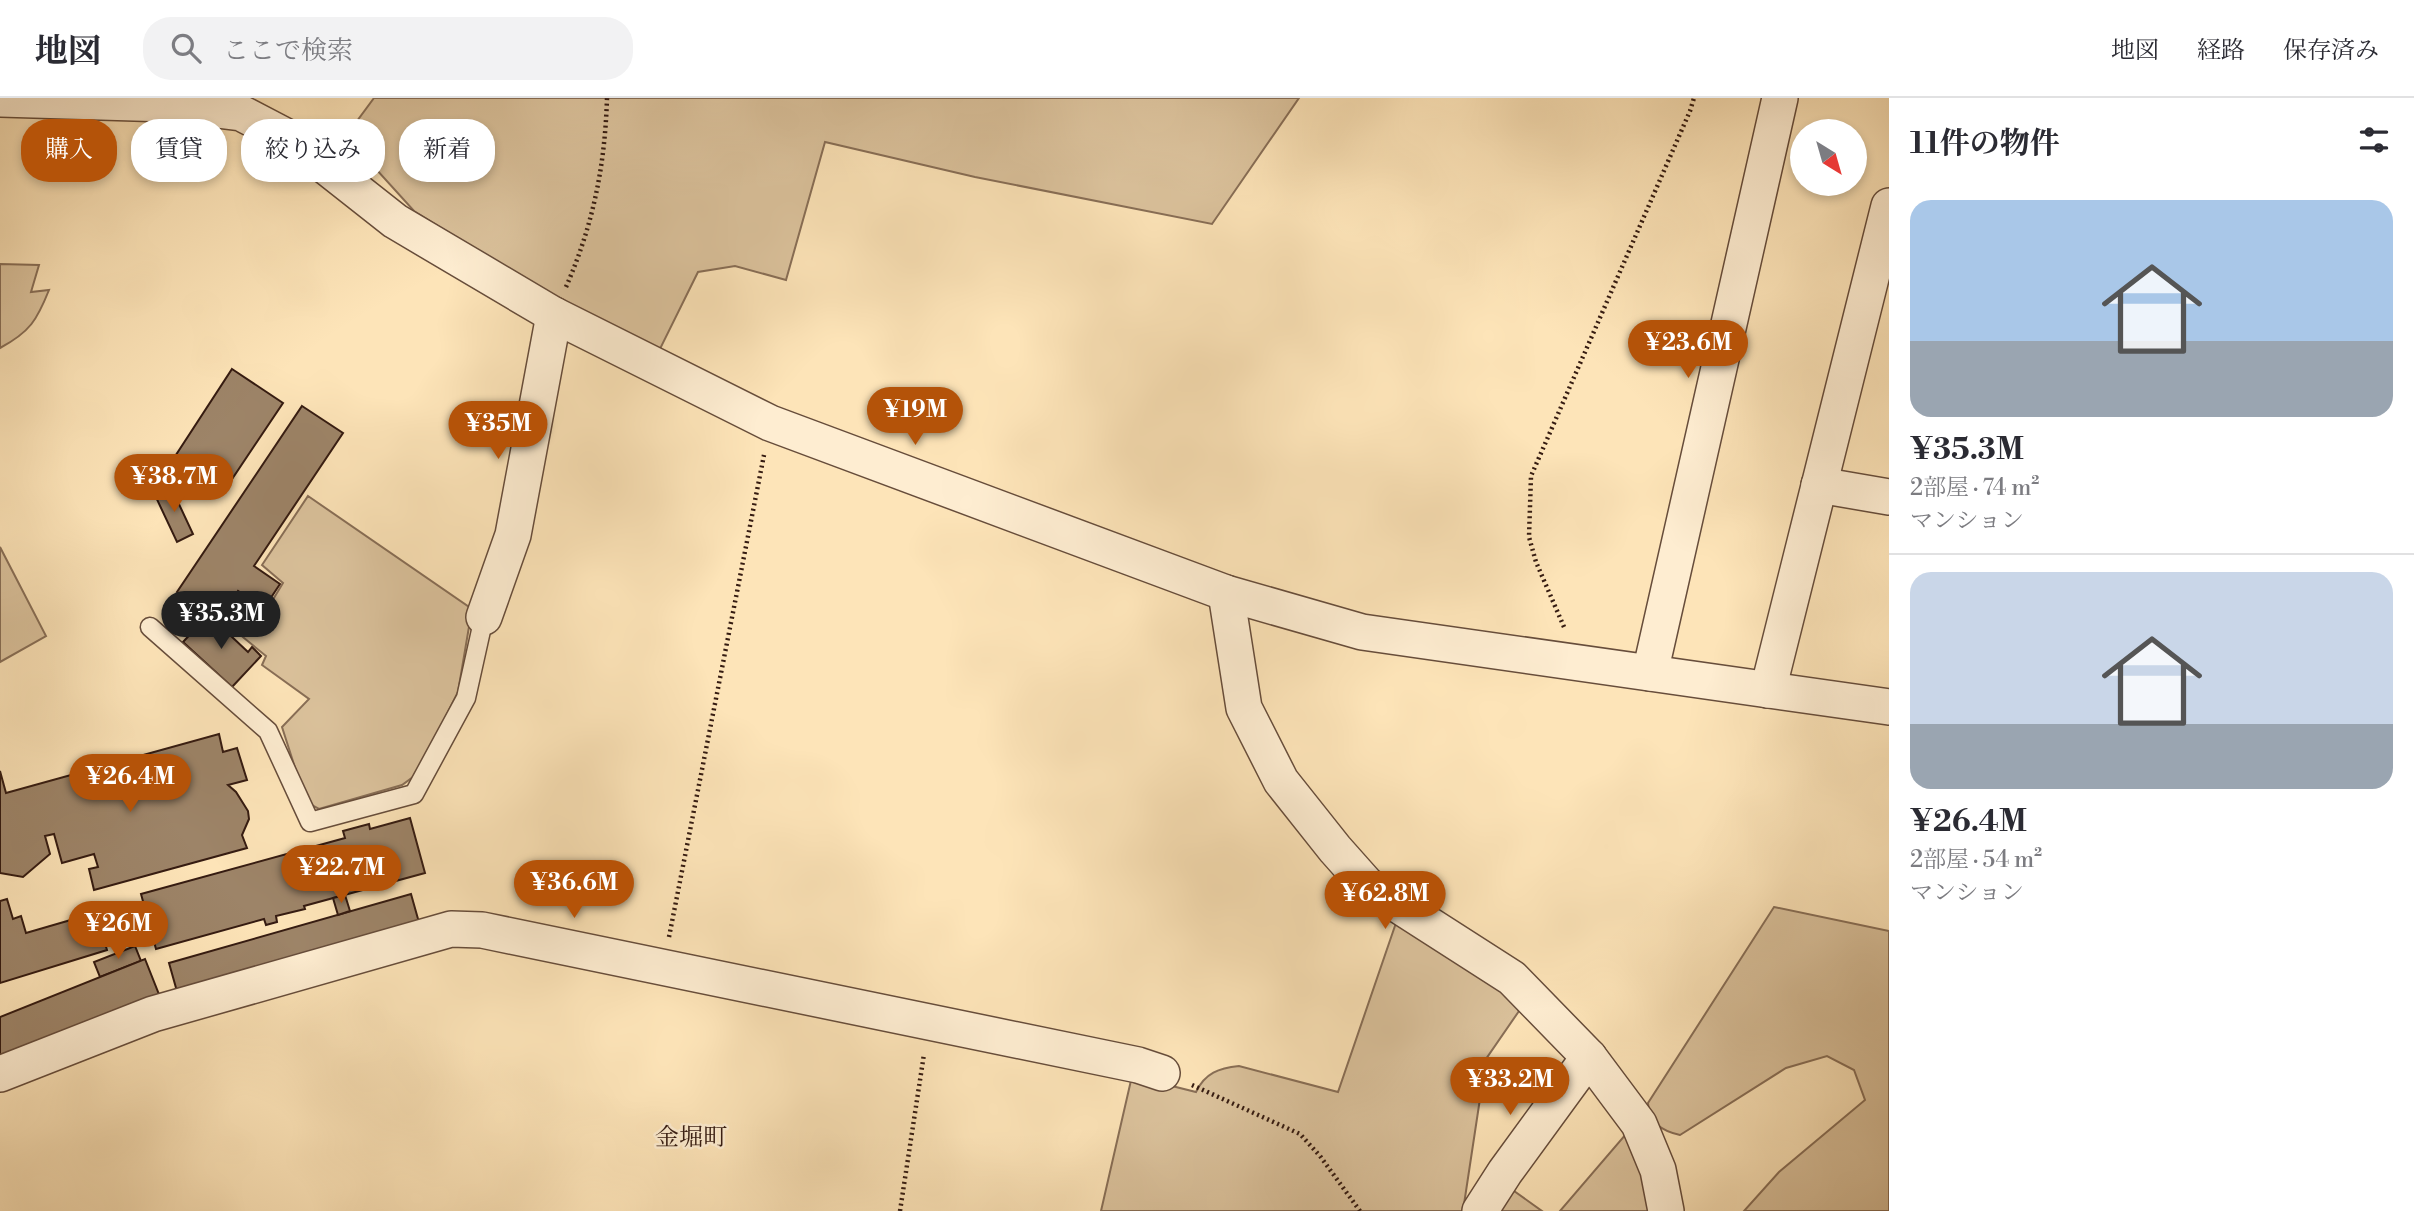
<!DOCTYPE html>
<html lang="ja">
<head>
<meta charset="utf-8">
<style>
  body { margin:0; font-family:"Libre Bodoni","Noto Serif JP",serif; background:#f2f2f3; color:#2b2b33; height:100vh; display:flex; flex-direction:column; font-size:26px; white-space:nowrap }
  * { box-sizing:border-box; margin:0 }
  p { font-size:23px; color:#7c7c81 }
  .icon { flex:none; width:38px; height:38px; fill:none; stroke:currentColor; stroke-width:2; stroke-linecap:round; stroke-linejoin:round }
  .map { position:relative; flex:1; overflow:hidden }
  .details { display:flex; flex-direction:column; background:#fff; width:525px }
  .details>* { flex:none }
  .guide { position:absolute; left:21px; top:21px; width:665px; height:63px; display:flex; gap:14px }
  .needle { width:46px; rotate:143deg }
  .buttons { position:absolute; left:1790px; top:21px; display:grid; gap:14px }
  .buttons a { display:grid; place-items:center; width:77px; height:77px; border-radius:50%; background:#fff; box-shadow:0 4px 10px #0003; font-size:35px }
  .price { position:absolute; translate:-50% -60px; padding:0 16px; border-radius:24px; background:#b45309; color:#fff; font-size:23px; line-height:46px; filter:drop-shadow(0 2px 4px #0008) }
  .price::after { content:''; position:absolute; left:50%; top:42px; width:21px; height:16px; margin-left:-10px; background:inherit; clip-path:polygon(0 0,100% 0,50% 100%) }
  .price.on { background:#222; color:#fff }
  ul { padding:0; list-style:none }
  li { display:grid; align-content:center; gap:14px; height:371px; padding:0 21px }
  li+li { border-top:2px solid #e1e1e2 }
  li span { display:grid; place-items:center; height:217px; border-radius:21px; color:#555 }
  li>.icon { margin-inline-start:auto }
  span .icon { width:126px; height:126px; fill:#fffc; stroke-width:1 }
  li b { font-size:30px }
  h2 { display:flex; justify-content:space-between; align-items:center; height:84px; padding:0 21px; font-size:30px }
  .tag { padding:0 24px; border-radius:28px; background:#fff; box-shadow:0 4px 10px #0003; font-size:24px; line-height:63px }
  .tag.on { background:#b45309; color:#fff }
  header { display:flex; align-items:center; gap:42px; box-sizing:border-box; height:98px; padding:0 35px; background:#fff; border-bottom:2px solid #e1e1e2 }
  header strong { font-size:33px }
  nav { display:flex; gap:38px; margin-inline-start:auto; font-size:24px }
  .search { width:490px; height:63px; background:#f2f2f3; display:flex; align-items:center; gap:18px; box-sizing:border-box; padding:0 24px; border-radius:28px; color:#7c7c81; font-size:26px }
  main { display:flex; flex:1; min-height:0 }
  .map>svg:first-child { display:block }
  .green { fill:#dbc29c; stroke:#886e56; stroke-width:2 }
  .building { fill:#9d8468; stroke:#351b11; stroke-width:2 }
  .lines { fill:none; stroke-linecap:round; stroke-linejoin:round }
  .service-casing { stroke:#674d3b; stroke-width:21 }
  .minor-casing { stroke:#674d3b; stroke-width:38 }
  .path { stroke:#351b11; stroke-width:4.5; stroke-dasharray:2 3.5; stroke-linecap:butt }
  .service { stroke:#feedd1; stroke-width:18 }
  .minor { stroke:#feedd1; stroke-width:35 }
  .labels { text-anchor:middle; stroke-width:5; stroke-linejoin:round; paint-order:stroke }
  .neighbourhood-label { font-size:24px; fill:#351b11; stroke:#feedd1 }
</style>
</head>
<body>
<header>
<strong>地図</strong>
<div class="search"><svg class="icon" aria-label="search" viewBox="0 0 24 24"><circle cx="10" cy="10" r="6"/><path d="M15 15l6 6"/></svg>ここで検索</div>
<nav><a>地図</a><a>経路</a><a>保存済み</a></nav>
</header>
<main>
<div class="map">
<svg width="1889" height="1113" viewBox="0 0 1889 1113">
  <rect width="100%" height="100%" fill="#fde4b8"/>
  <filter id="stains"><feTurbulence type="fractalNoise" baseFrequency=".00286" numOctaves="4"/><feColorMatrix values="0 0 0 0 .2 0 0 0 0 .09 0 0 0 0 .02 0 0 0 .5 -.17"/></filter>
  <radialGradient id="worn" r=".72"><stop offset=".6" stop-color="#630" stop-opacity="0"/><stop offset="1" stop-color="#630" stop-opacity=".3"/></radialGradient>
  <g class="green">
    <path d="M374,0h925l-87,126 -237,-47 -150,-35 -39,138 -51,-14 -37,6 -40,81 -109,-58 -135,-84 -68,-75z"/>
    <path d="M0,166l39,1 -8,27 18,-2c-12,30 -19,42 -49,58z"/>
    <path d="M308,398l164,113 -14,83 -41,82 -15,11 -83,24 -13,-7 -24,-75 27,-28 -47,-34 4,-9 -44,-36 17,-26 27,17 17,-28 -21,-18z"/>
    <path d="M0,449l46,89 -46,26z"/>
    <path d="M1774,809l115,24v280h-145l35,-39 86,-72 -11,-30 -27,-14 -41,12 -106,67c-18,-4 -31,-12 -32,-32z"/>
    <path d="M1397,822l106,67 16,24 -33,48 -23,152h-362l31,-135 64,16c9,-19 23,-24 43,-26l99,26z"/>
    <path d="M1632,1029l24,84h-96z"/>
    <path d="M1507,1088l35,25h-50z"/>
  </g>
  <g class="building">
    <path d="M232,271l51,34 -61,91 -50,-33z"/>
    <path d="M302,308l41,27 -89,133 26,18 -16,24 -26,-17 -15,24 -14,-10 -4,6 -28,-19z"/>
    <path d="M170,387l23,49 -16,8 -23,-49z"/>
    <path d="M211,514l7,6 -3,3 33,31 4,-5 9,9 -29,31 -49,-45z"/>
    <path d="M219,636l4,18 14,-4 10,32 -19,5 8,7 12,19 1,8 -7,16 5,13 -153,42 -5,-21 9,-2 -4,-13 -32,9 -8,-29 -9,2 5,18 -27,23 -23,-4v-102l6,22z"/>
    <path d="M410,720l15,55 -121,33 1,3 -29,7 1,6 -11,3 -2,-6 -108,30 -15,-55 204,-56 -2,-7 26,-7 1,5z"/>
    <path d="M411,796l9,32 -242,69 -9,-32z"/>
    <path d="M345,797l5,16 -12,4 -5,-17z"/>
    <path d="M7,801l6,20 8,-3 5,17 55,-16 5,14 14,-4 7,23 -107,33v-82z"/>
    <path d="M135,848l6,15 -41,16 -6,-15z"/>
    <path d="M145,861l15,38 -160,65v-45z"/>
  </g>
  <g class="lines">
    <defs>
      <path id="service" d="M150,529l118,104 42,91 104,-28 52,-96 18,-81"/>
      <g id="minor">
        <path d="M0,1l168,5 73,9 50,26 104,82 159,94 216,108 456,170 136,39 527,75"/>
        <path d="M1819,387l70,12"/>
        <path d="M1226,495l18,115 37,73 54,68 32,36 145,93 77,79 50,67 19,46 8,41"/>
        <path d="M484,519l29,-82 41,-220"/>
        <path d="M1650,575l130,-575"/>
        <path d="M1768,592l121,-484"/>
        <path d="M0,976l153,-60 298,-85 31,1 656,135 24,8"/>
        <path d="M1480,1113l25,-39 84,-115"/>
      </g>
    </defs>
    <use href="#service" class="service-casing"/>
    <use href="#minor" class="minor-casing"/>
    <g class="path">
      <path d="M566,189c27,-62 39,-121 41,-189"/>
      <path d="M1564,529l-28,-65 -7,-25 2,-61 159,-365 4,-13"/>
      <path d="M669,839l95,-482"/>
      <path d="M1192,987l108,49 20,22 40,55"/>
      <path d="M900,1113l24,-157"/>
    </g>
    <use href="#service" class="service"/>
    <use href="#minor" class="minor"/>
  </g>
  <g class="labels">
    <g class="neighbourhood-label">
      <text x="691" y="1047">金堀町</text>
    </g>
  </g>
  <rect width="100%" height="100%" filter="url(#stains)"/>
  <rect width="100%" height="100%" fill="url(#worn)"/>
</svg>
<div class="buttons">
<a><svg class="needle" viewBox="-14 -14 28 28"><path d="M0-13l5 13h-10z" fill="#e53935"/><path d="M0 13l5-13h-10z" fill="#7c7c81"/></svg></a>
</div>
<b class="price" style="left:1688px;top:282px">¥23.6M</b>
<b class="price" style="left:915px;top:349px">¥19M</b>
<b class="price" style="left:498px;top:363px">¥35M</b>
<b class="price" style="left:174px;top:416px">¥38.7M</b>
<b class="price on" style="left:221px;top:553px">¥35.3M</b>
<b class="price" style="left:130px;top:716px">¥26.4M</b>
<b class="price" style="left:341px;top:807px">¥22.7M</b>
<b class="price" style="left:574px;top:822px">¥36.6M</b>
<b class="price" style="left:1385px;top:833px">¥62.8M</b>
<b class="price" style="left:118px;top:863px">¥26M</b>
<b class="price" style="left:1510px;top:1019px">¥33.2M</b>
<div class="guide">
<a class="tag on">購入</a>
<a class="tag">賃貸</a>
<a class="tag">絞り込み</a>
<a class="tag">新着</a>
</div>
</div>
<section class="details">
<h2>11件の物件<svg class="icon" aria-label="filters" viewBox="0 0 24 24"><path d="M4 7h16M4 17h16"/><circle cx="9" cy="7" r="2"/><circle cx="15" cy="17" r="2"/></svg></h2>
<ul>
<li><span style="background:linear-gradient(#a9c7e8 65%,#9aa5b1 0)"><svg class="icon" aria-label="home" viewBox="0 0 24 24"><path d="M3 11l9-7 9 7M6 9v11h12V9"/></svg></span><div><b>¥35.3M</b><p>2部屋 · 74 m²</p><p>マンション</p></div></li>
<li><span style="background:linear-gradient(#c9d6e8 70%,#9aa5b1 0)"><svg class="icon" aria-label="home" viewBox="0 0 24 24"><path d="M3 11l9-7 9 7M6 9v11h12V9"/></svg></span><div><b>¥26.4M</b><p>2部屋 · 54 m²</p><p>マンション</p></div></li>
</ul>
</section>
</main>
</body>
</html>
